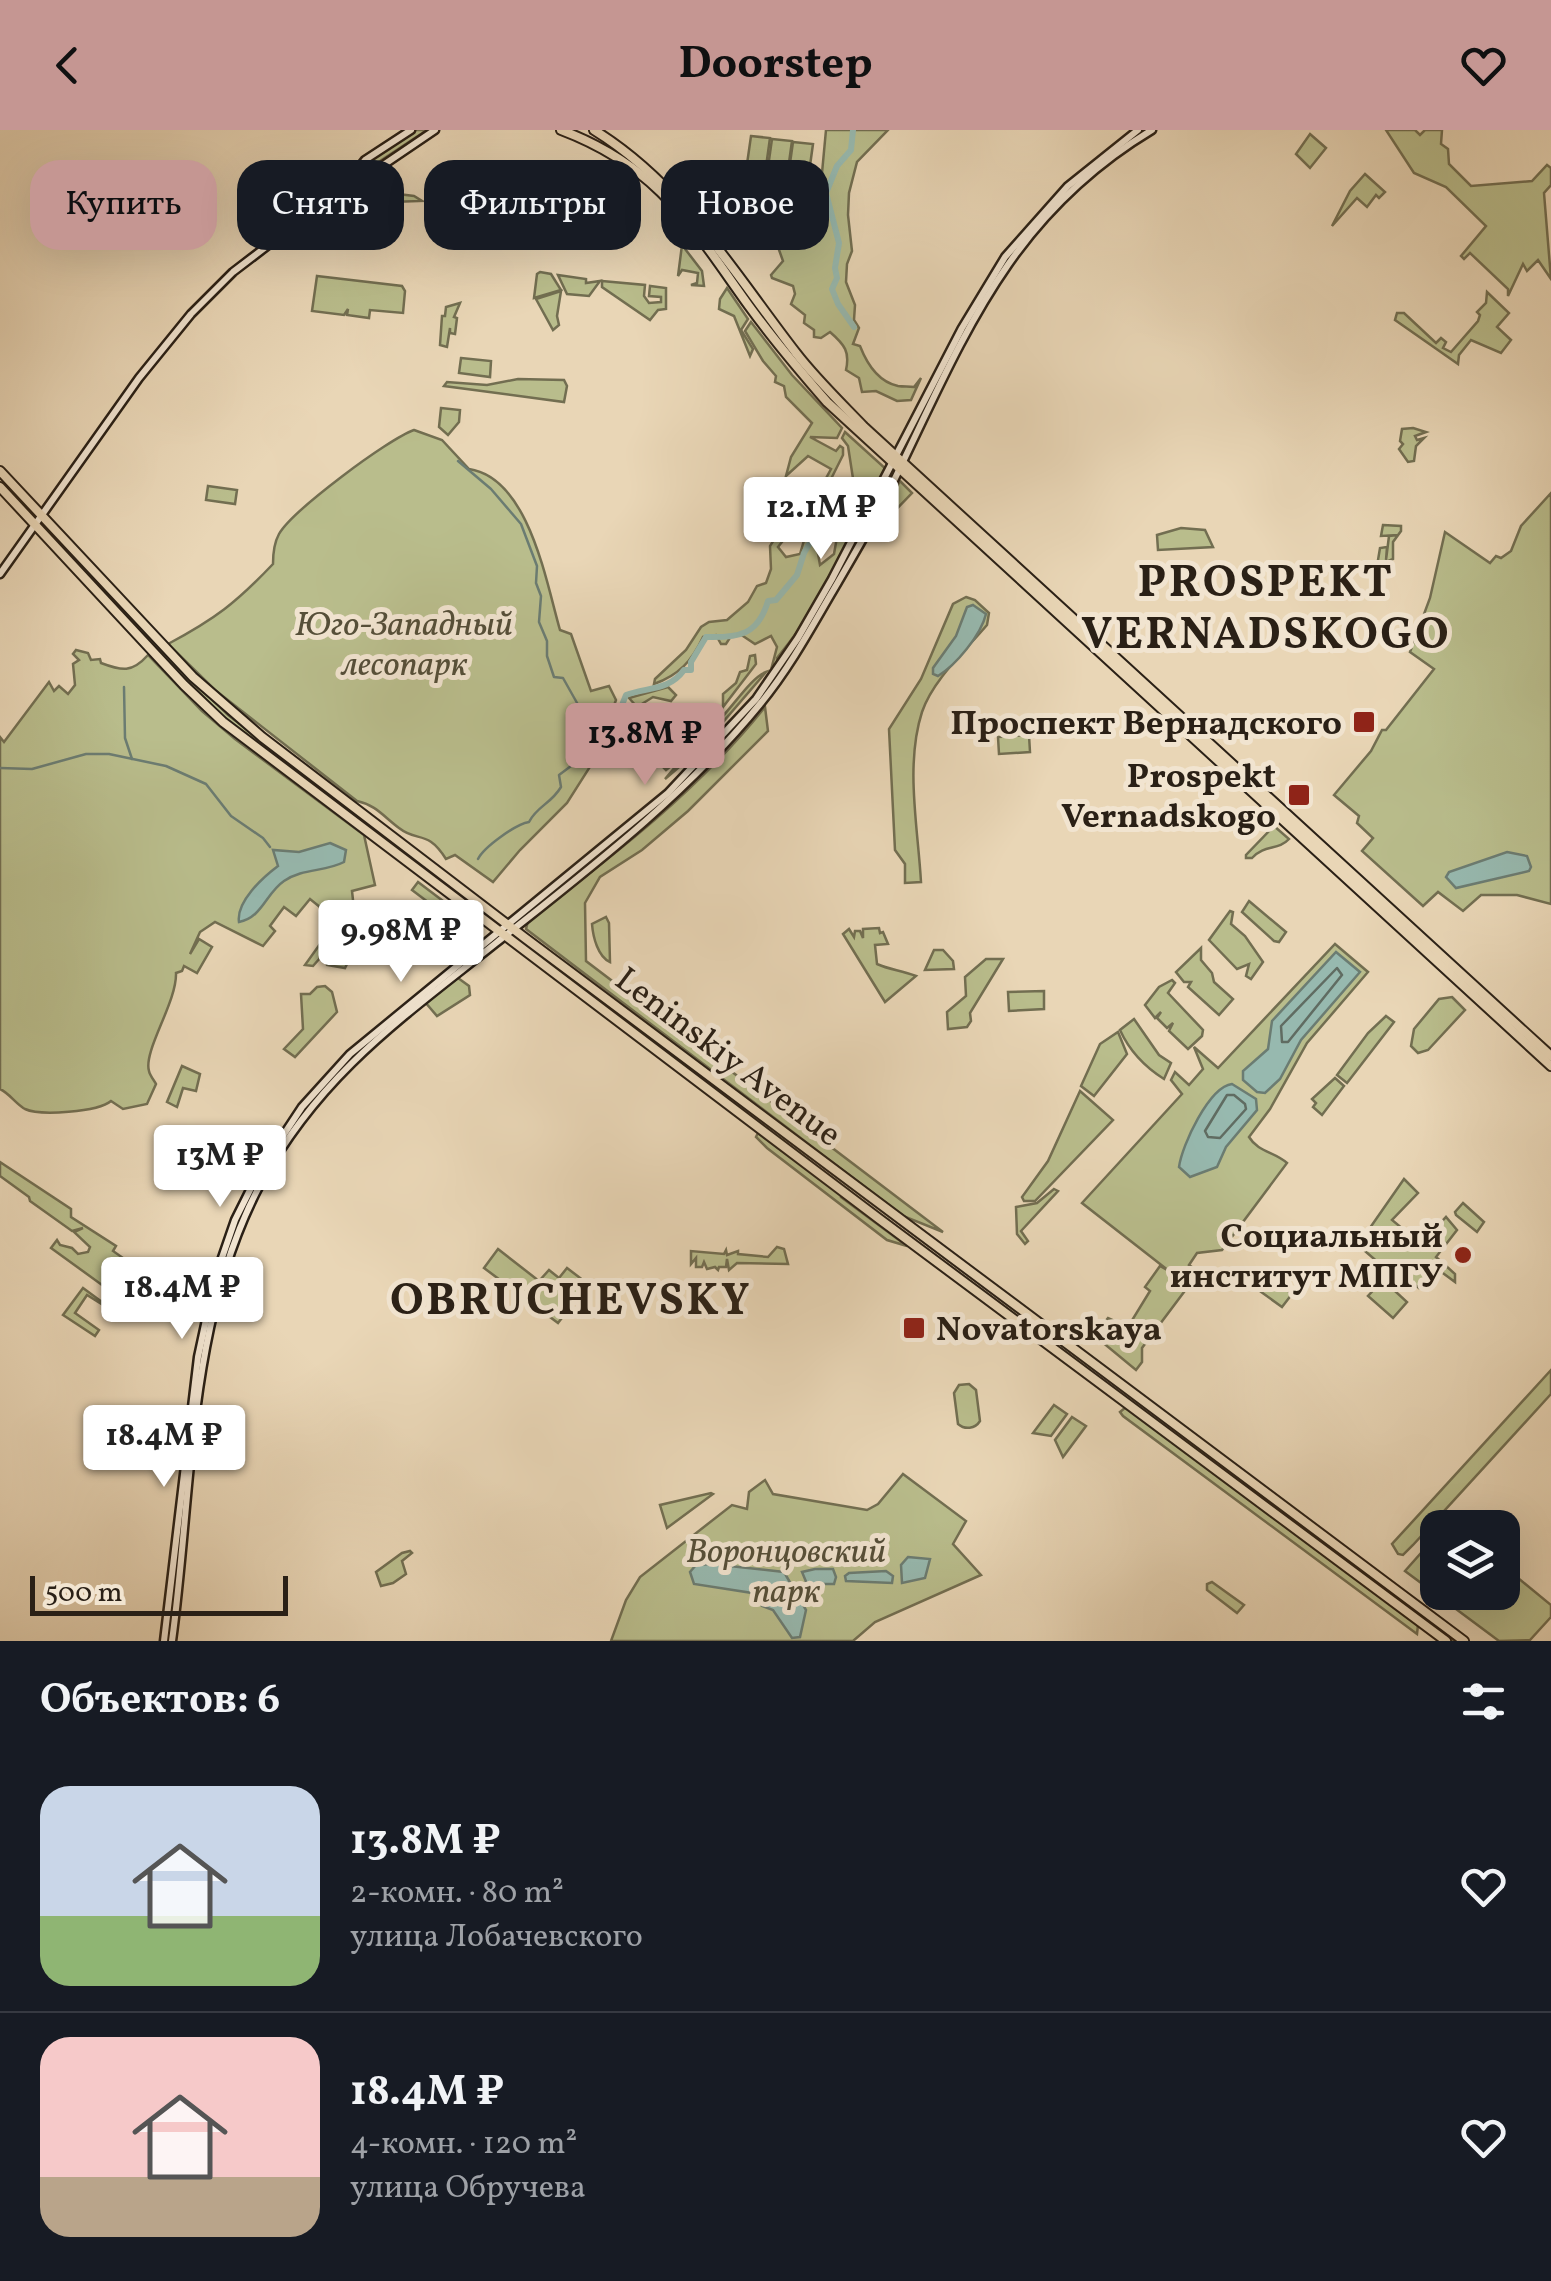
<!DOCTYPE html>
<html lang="ru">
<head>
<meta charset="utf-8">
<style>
  body { margin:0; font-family:Vollkorn,serif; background:#20242c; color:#f1f3f6; height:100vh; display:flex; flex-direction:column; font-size:38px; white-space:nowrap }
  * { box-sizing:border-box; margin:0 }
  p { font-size:32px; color:#9ea1a6 }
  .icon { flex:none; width:55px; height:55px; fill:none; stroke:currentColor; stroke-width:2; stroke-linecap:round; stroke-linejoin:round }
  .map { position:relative; height:1511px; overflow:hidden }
  .drawer { display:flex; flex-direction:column; background:#171b24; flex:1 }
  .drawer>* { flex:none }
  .top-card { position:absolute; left:30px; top:30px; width:1000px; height:90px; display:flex; gap:20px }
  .buttons { position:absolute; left:1420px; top:1380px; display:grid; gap:20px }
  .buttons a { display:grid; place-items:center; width:100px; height:100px; border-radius:20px; background:#171b24; box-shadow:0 10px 40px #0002; font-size:50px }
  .scale { position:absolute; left:30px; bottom:25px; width:258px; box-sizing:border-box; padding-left:10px; border:5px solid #2a2016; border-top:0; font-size:28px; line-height:35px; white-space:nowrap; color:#2a2016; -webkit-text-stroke:8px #f1e4d0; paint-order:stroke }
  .price { position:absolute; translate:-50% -85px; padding:0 22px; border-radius:10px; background:#fff; color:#222; font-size:32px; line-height:65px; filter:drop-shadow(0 2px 5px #0008) }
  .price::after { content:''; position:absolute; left:50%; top:60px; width:30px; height:22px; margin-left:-15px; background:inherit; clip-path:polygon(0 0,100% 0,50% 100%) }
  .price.selected { background:#c59692; color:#111 }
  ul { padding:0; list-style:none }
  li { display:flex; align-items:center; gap:30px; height:250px; padding:0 40px }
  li+li { border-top:2px solid #363941 }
  li span { display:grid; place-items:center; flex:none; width:280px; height:200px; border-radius:30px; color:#555 }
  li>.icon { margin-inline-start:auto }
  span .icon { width:120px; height:120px; fill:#fffc; stroke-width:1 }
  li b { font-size:42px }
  h2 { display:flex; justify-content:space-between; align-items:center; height:120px; padding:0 40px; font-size:42px }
  .pill { padding:0 35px; border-radius:30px; background:#171b24; box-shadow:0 10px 40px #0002; font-size:35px; line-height:90px }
  .pill.selected { background:#c59692; color:#111 }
  header { display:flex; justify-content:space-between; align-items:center; height:130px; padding:0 40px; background:#c59692; color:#111; font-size:45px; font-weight:700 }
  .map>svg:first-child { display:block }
  .green { fill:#b9bd8c; stroke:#726e51; stroke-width:2.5; fill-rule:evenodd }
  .water { fill:#97b9af; stroke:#6b7c72; stroke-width:2.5 }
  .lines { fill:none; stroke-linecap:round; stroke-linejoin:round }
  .shore { stroke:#606c62; stroke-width:2.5 }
  .stream { stroke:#6b7c72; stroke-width:2.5 }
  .river { stroke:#97b9af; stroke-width:6 }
  .secondary-casing { stroke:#2a2016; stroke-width:11 }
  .primary-casing { stroke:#2a2016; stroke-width:12 }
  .secondary { stroke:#f1e4d0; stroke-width:6 }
  .primary { stroke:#e9d6b6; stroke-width:8 }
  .poi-dot { fill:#8f2418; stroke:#f1e4d0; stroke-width:4 }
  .labels { text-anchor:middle; stroke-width:10; stroke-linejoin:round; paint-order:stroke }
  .park-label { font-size:35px; font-style:italic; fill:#554f39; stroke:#f1e4d0 }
  .poi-label { font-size:35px; font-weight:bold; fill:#2a2016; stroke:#f1e4d0; text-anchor:end }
  .street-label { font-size:35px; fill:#2a2016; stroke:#f1e4d0 }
  .district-label { font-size:45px; font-weight:bold; letter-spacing:2.5px; fill:#2a2016; stroke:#f1e4d0 }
</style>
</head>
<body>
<header><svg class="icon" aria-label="back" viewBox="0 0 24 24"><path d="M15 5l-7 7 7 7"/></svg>Doorstep<svg class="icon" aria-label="heart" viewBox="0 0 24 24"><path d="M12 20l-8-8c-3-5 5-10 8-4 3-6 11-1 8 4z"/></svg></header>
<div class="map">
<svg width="1551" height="1511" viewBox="0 0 1551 1511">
  <rect width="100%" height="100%" fill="#e9d6b6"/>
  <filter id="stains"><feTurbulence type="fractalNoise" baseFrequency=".002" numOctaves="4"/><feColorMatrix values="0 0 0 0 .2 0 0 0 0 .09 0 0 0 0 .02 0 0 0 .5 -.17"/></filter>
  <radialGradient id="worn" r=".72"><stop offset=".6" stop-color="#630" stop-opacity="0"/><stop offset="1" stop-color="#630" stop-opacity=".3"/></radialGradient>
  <g class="green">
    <path d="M415,0h12l-56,37 -4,-5z"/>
    <path d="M826,0h62l-31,32 -8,31 -1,22 4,36 -5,13 -1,18 9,23 -1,15 5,8 -6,16 7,2c7,18 19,36 38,40 6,1 11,0 16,1l7,-9 -10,22 -14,1 -21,-10 -14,1 -3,-14 -13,-8c4,-18 -1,-25 -16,-38l-9,6 -7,-1v-7l-10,-7 1,-8 -14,-11 4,-10 -2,-8 -21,-8 -1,-3 12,-14 -5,-14 3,-3 27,2 4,-55 -17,-3 15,-3 12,-12z"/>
    <path d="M1386,0h29l5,5 5,-5h17l-1,14 7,5 1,15 22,22 61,-5 15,-16 4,3v17l-7,8 7,86 -13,-19 -11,11 -4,-7 -15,32v-7l-38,-36 -6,6 -3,-3 25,-30 -40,-39 -32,-14z"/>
    <path d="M1310,4l16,14 -16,20 -14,-14z"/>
    <path d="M751,6l19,2 -5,36 -19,-3z"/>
    <path d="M772,9l20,2 -5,36 -20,-3z"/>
    <path d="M793,12l20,2 -5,36 -20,-3z"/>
    <path d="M1365,44l20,18 -6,6 -3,-3 -9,12 -10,-9 -25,28 18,-35z"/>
    <path d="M358,59l56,7 8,5 -32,1 -4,17 -52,-7 -5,16 -26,-5z"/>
    <path d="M104,88l35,4 -2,14 -34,-4z"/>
    <path d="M682,115l20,26 2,15 -13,-1 6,-2 1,-10 -16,-3 -4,6z"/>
    <path d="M540,142l11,2 10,16 -27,8 3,-24z"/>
    <path d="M558,145l28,4v4l14,-2 -11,15 -22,-2z"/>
    <path d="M317,146l85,10 3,5 -2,22 -33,-3 -1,8 -22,-3 1,-6 -4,6 -32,-4z"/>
    <path d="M602,151l43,4 -1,11 5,7 12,-1v-5l-12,-1 1,-10 16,2v21l-8,1 -8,10 -48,-33z"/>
    <path d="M727,158l21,31 -7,11 12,19 -3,7 -16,-40 -15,-7 1,-10z"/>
    <path d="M561,161l-4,25 2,9 -6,5 -17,-31z"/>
    <path d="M1487,162l22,21 -12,14 14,13 -10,13 -30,-13 -12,15 -1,9 -63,-44 2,-7h7l32,30 5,-5 5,4 -3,6 8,4 27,-31 2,-6 -3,-3 9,-9z"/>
    <path d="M460,173l-6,14 3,1 -2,16 -5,-1v-5l-3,19 -7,-2 2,-29h3l1,-9z"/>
    <path d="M751,192l41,53 50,53 -5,10 -27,-1 26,14 4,-5 3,2v7l-21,42 28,10 -2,10 -25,-6v-4l-9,2 -18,-9 13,2 4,-9h5l13,-24 -23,-13 -22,20 5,-19 21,-34 -26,-26 -2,-11 -9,-4 1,-6 -13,-15 -18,-30z"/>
    <path d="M461,228l30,3 -1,16 -31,-4z"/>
    <path d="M518,249l46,1 3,6 -3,16 -120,-16 3,-4 40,3z"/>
    <path d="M441,278l19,2 -1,12 -11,13 -9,-8z"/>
    <path d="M1413,298l13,4 -11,4 2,4 7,-2 -8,8 -2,15 -6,1 -9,-13 4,-5 -3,-3 2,-12z"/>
    <path d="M414,300l28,10 27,29c60,9 77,113 91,161l11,4 20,57 18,-5 7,14 -23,62 -26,41 -47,47 -27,32 -38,-27 -9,4c-19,-30 -28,-16 -47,-31 -15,-11 -23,-23 -42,-27l-142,-111 -47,-46c47,-25 68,-41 105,-80 0,-11 1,-21 6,-30 13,-23 109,-95 135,-104z"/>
    <path d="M845,302l42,38 -33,64 -5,-9 7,-15 7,-2 -3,-6 7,-2 3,-9 -8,-7 -8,1 -6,-39 -6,-8z"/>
    <path d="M900,351l12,12 -26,27 -6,-4z"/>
    <path d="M208,356l29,4 -2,14 -29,-4z"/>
    <path d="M1551,363v411l-34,-9h-36l-18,16 -25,-19 -15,14 -61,-55 11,-13 -16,-15 2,-7 -25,-21 37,-44 11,-21h4l48,-61 -24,-17 20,-54 15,-66 45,31 6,-7 5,2 10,-7 10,-25z"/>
    <path d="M780,368l30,18 22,7 -2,12 -13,13 3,17 14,-11 3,-17h6l3,-4 3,5c-10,38 -47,89 -72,120v5l-5,3 5,-19 -6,-11 -16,8 -15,-10 -9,2 -5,8h-5l-5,-9 -13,2c-11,24 -24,38 -49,47l1,-5 31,-29 15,-23 8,-5 18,-2 21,-18 9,-16 9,-3 5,-14 -1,-23 14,-22 -9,-16v-9zM793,398l12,9 -5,17 -14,3 -8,-10z"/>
    <path d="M1383,395l18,1v5l-8,11v17l-16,7 3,-18 7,-1 -1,13 3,-24 9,-1 -17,1z"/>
    <path d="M1181,398l24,2 8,17 -55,3 -1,-15z"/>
    <path d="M83,441l145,144 221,170 -20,-11 -204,-155z"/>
    <path d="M966,467l9,3 14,13 -2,12c-22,26 -54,55 -65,87 -17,53 -4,116 -1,170l-16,1v-19l-10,-14 -6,-121 32,-50 32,-75z"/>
    <path d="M76,520l12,3 3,7 9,-1 1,4c21,8 31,10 47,-8l54,56 33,28 129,96 11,50 -23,6 5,46 -47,-38 -14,17 -12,-9 -14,19 5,5 -12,15 -48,-24 -15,10 -10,22 9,-15 13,8 -15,26 -13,-7 -2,5 -6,2c1,29 -33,78 -27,98 1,5 5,9 7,13l-9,20 -24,5 -12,-8c-13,11 -71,15 -86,8 -9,-5 -16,-16 -25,-20v-352l4,5 45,-60 5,9 5,-5 9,8 7,-9 -2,-21 6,-4 -6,-6z"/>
    <path d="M755,525l1,9 -33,43v-13l13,-11 4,-11 7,-2 3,-14z"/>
    <path d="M766,542l-68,79 -33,28 22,-26 -21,17 -10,-10 4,-6 8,-2 14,-13 6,2 -1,10 12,-8h-5l-7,-10 23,-22 12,-2 -1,9c13,-13 31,-41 45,-46z"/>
    <path d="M668,557l8,8 -5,6 -18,-4 -16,10 -8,-9z"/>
    <path d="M765,577l3,24 -80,80 -46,39 -42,27 -15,26 1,58 357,271 -40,-16 -377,-287 2,-8c86,-66 170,-130 237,-214z"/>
    <path d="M1029,605l1,17 -31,2 -1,-17z"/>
    <path d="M1274,696l15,13c-11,12 -24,5 -37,19h-6v-3z"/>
    <path d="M418,752l62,47 1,6 -17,14 -7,-25 -45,-34z"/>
    <path d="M1249,771l37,31 -7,10 -5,-1 -32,-29z"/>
    <path d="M1230,781l3,1 -2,12 14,12 18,26 -12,17 -5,-3 3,-12 -12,5 -28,-29z"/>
    <path d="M606,787l3,6 1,39c-12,-5 -17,-25 -18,-38z"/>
    <path d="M879,798l1,5 3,-1 5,12 -13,1 2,19c13,6 24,6 39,12l-31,26 -42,-68 6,-5 5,8 1,-6h5l3,7v-9z"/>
    <path d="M325,807l26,19 -6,12 -18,-3 -1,-6 -6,-1 -7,8 -8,-1z"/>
    <path d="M1335,814l33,28 -61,71 -37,66 -21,28c9,15 26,15 38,26l-65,87 -25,3 -8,12 10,7 -57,76v14l-6,8 -46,-38 9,-3 9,-11 20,9 22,-36 -5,-4 15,-21 9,5 -87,-68 100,-109 -11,-14 4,-8 14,13 14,-16 -9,-22 24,21z"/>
    <path d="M1201,818v12l11,13 2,9 19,17 -14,16 -31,-28 3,-5h-7l-8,-10z"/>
    <path d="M934,820h9l10,11 1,8 -29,1z"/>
    <path d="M986,829h17l-33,54 1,8 -4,6 -19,2 -1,-17 19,-16 -1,-19z"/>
    <path d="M458,848l11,8 1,9 -33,21 -12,-14z"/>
    <path d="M1172,850l3,3 -7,10 35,37 -1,6 -14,13 -19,-18 4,-8 -6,5 -10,-10 4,-6 -6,6 -10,-13 14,-18z"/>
    <path d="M325,856l7,6 5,20 -42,45 -11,-8 19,-20 -2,-35h9l7,-7z"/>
    <path d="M1044,861v18l-35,2 -1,-19z"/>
    <path d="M1452,867l13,13 -37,40 -10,3 -7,-7 3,-17 25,-30z"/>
    <path d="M1386,886l8,6 -47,61 -10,-8 31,-42z"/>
    <path d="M1134,889l25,36 12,8 -7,16c-19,-12 -34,-27 -44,-49z"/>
    <path d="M1118,902l9,22 -33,42 -13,-10 19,-42z"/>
    <path d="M182,936l18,8 -4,17 -13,-3 -6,19 -10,-5z"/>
    <path d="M1335,948l9,8 -22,29 -9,-8 3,-4 -4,-4z"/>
    <path d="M1080,961l33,29 -78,81h-11l-2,-4 26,-36z"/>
    <path d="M758,1003l83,61v3l66,49 -20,-6 -120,-92 -11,-11z"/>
    <path d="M0,1032l71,47v8l45,29 -3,5 27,19 -22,34 -5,-4 -5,8 -21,-13 -12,18 24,17 -4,6 -32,-21 20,-27 19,14 7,-12 -58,-42 6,-8 3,5 12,3 6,6 10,-2 2,-5 -16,-15 9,-4 -11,3 -42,-30 -1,-4 -29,-21z"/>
    <path d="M1404,1049l14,14 -26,27 29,24 25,-27 11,13 -21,27 19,17v8l-19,-14 -17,20 -4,-3 -5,5 -52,-45z"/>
    <path d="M1054,1059l4,2 -37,40 7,10 -3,3 -8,-10 -1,-27 21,-4z"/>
    <path d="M1463,1073l21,19 -7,10 -21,-17 -1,-3z"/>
    <path d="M777,1117l7,2 4,15 -51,-1 -8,7 -2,-11 -1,8h-7l-1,3 -3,-3 -8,2 -3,-7 -2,5h-6v-9l-5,6v-13l33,3 2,-4 1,5 11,-4v3l30,3z"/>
    <path d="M498,1119l41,32 10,-11 10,8 8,-10 21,16 -30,39 -74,-55z"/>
    <path d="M161,1144l12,6 22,-3 -2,13 8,2 -1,6 -8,1 -2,13 -6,-1 2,-15 -28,-12z"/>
    <path d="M1267,1145l25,19 -10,13 -25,-18z"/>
    <path d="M229,1148l12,27 -22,12z"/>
    <path d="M1383,1150l24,22 -14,16 -25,-22z"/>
    <path d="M1551,1240v24l-138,151 -10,10 -5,-1 -6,-10z"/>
    <path d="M969,1254l7,6 4,31c-5,8 -15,9 -22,3l-4,-31 5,-8z"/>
    <path d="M1054,1275l13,9 -16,22 -18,-3z"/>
    <path d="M1126,1277l292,218 -1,9 -294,-218 -3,-4z"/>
    <path d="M1072,1287l14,9 -23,31 -8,-17z"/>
    <path d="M903,1344l63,47 -13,23 28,31 -106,47 -22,19h-242l15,-41 14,-23 92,-72 15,4 2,-17 16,-12 8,14 94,16 11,-6z"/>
    <path d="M1255,1360l203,151h-5l-201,-148z"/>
    <path d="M711,1363l2,1 -46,34 -7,-23z"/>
    <path d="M1437,1405l1,57h64l1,-42 14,12 1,16 33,27v12l-21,23 -31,1 -94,-70z"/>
    <path d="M410,1421l2,2 -10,8 4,13 -13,9 -12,3 -5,-14 26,-19z"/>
    <path d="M1212,1452l32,23 -7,8 -30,-23v-6z"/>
  </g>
  <g class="water">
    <path d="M973,475l13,9c-5,21 -30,51 -48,62l-5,-2v-6l23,-32 11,-29z"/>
    <path d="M330,713l16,7 -2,12c-19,10 -41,6 -60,19 -18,12 -22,37 -45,41 -3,-20 23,-44 39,-56l-5,-16 26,2z"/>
    <path d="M1507,722l20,4 4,11 -2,4 -73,17 -10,-11 3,-5z"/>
    <path d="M1336,822l24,20 -59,68 -21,39 -15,14 -8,-1 -14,-12v-9l25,-22 4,-28z"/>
    <path d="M1232,954l24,15 1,11 -31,37 -9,20 -27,10 -11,-10c3,-22 30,-80 53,-83z"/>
    <path d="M908,1427l22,2 -5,19 -23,5 -1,-18z"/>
    <path d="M711,1434l73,8 22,38 -6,27 -8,1 -19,-28 -11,-4 -10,-13 -58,-9 -4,-12 6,-7z"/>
    <path d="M815,1439h18l3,8 -2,7h-27l-5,-12z"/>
    <path d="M886,1441l7,5 -1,7 -46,-2 -1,-5 4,-3z"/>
  </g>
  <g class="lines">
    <g class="shore">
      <path d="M1337,838l5,7 -54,67h-6l-1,-16z"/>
      <path d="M1227,965h7l11,9 1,5 -26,29 -12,-1 -3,-6z"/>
    </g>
    <g class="stream">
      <path d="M458,331l33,28 30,35 16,42 -1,17 5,13 -2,26 8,19v15l7,21 9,1 18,32 16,11 -12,12v16l-15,9 1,8 -12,9 2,12c-10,17 -24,19 -32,35 -13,2 -45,25 -51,37"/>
      <path d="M124,557l1,51 7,21"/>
      <path d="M0,638l32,1 54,-15h23l57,12 40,18 25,32 32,22 7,9"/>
    </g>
    <g class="river">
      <path d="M853,0l-2,20 -14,16 -11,27 13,50 -4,25 2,10 -5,11 6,15 16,23"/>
      <path d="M597,591l9,-6 6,3 6,-3 8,-20c21,-8 43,-4 58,-25h7v-8l15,-25c33,1 52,-2 62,-36l8,-1 21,-25 7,-22 11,-19"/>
    </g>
    <defs>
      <g id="secondary">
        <path d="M345,61l90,-61"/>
        <path d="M0,444l139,-196 52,-64 42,-42 110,-84 22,-28 46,-30"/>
        <path d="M164,1511l34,-284 17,-79 20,-58 24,-48 43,-65 48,-53 318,-261 88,-94 42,-61 34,-59 130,-251 43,-71 63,-71 70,-56"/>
        <path d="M172,1511c21,-152 15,-320 89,-458 59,-109 141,-165 235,-240 92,-73 188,-146 264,-239 28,-34 49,-72 71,-110 24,-41 48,-81 68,-124 67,-139 113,-256 253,-340"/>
      </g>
      <g id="primary">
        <path d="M561,0c98,37 130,95 188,176 24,33 51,65 78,96l724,664"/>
        <path d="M594,0c89,55 139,142 202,223 20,26 45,50 68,74l687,629"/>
        <path d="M0,341l193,206 69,60 263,201 939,703"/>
        <path d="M0,357l184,198 39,37 655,496 568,423"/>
      </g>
    </defs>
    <use href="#secondary" class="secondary-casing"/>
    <use href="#primary" class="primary-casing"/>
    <use href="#secondary" class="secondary"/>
    <use href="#primary" class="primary"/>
  </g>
  <g class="poi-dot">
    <rect x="1352" y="580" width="24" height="24" rx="5"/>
    <rect x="1287" y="653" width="24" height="24" rx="5"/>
    <circle cx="1463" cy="1125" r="10"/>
    <rect x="902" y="1186" width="24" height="24" rx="5"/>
  </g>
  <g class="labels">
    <g class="park-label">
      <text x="404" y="505">Юго-Западный<tspan x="404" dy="40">лесопарк</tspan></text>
      <text x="786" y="1432">Воронцовский<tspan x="786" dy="40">парк</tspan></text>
    </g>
    <g class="poi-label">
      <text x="1342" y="604">Проспект Вернадского</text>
      <text x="1276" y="657">Prospekt<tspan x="1276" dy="40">Vernadskogo</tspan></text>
      <text x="1443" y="1117">Социальный<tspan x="1443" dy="40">институт МПГУ</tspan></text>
      <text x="936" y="1210" text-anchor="start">Novatorskaya</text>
    </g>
    <g class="street-label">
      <text transform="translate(729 926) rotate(37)" y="12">Leninskiy Avenue</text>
    </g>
    <g class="district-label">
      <text x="1266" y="466">PROSPEKT<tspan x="1266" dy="52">VERNADSKOGO</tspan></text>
      <text x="571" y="1184">OBRUCHEVSKY</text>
    </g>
  </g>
  <rect width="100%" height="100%" filter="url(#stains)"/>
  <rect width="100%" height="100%" fill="url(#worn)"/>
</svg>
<div class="buttons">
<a><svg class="icon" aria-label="layers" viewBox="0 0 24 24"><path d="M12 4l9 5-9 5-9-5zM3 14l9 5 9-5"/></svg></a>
</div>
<div class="scale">500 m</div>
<b class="price" style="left:821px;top:432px">12.1M ₽</b>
<b class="price selected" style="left:645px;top:658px">13.8M ₽</b>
<b class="price" style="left:401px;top:855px">9.98M ₽</b>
<b class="price" style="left:220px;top:1080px">13M ₽</b>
<b class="price" style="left:182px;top:1212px">18.4M ₽</b>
<b class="price" style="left:164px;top:1360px">18.4M ₽</b>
<div class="top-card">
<a class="pill selected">Купить</a>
<a class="pill">Снять</a>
<a class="pill">Фильтры</a>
<a class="pill">Новое</a>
</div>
</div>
<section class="drawer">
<h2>Объектов: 6<svg class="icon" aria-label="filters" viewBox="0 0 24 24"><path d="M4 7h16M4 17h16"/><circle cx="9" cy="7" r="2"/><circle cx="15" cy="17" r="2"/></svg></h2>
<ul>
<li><span style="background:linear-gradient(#c9d6e8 65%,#8fb573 0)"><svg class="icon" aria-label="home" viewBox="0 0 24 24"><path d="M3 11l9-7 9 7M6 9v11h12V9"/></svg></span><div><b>13.8M ₽</b><p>2-комн. · 80 m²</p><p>улица Лобачевского</p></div><svg class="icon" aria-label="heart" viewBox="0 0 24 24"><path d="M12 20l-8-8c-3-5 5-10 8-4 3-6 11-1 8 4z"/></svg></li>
<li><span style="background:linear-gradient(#f6c9c9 70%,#b9a48a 0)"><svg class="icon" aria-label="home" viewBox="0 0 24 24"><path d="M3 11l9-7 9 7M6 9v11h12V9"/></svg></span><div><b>18.4M ₽</b><p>4-комн. · 120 m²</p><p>улица Обручева</p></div><svg class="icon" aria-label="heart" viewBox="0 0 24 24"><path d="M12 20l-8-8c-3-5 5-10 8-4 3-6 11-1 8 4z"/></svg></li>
</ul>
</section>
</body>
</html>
